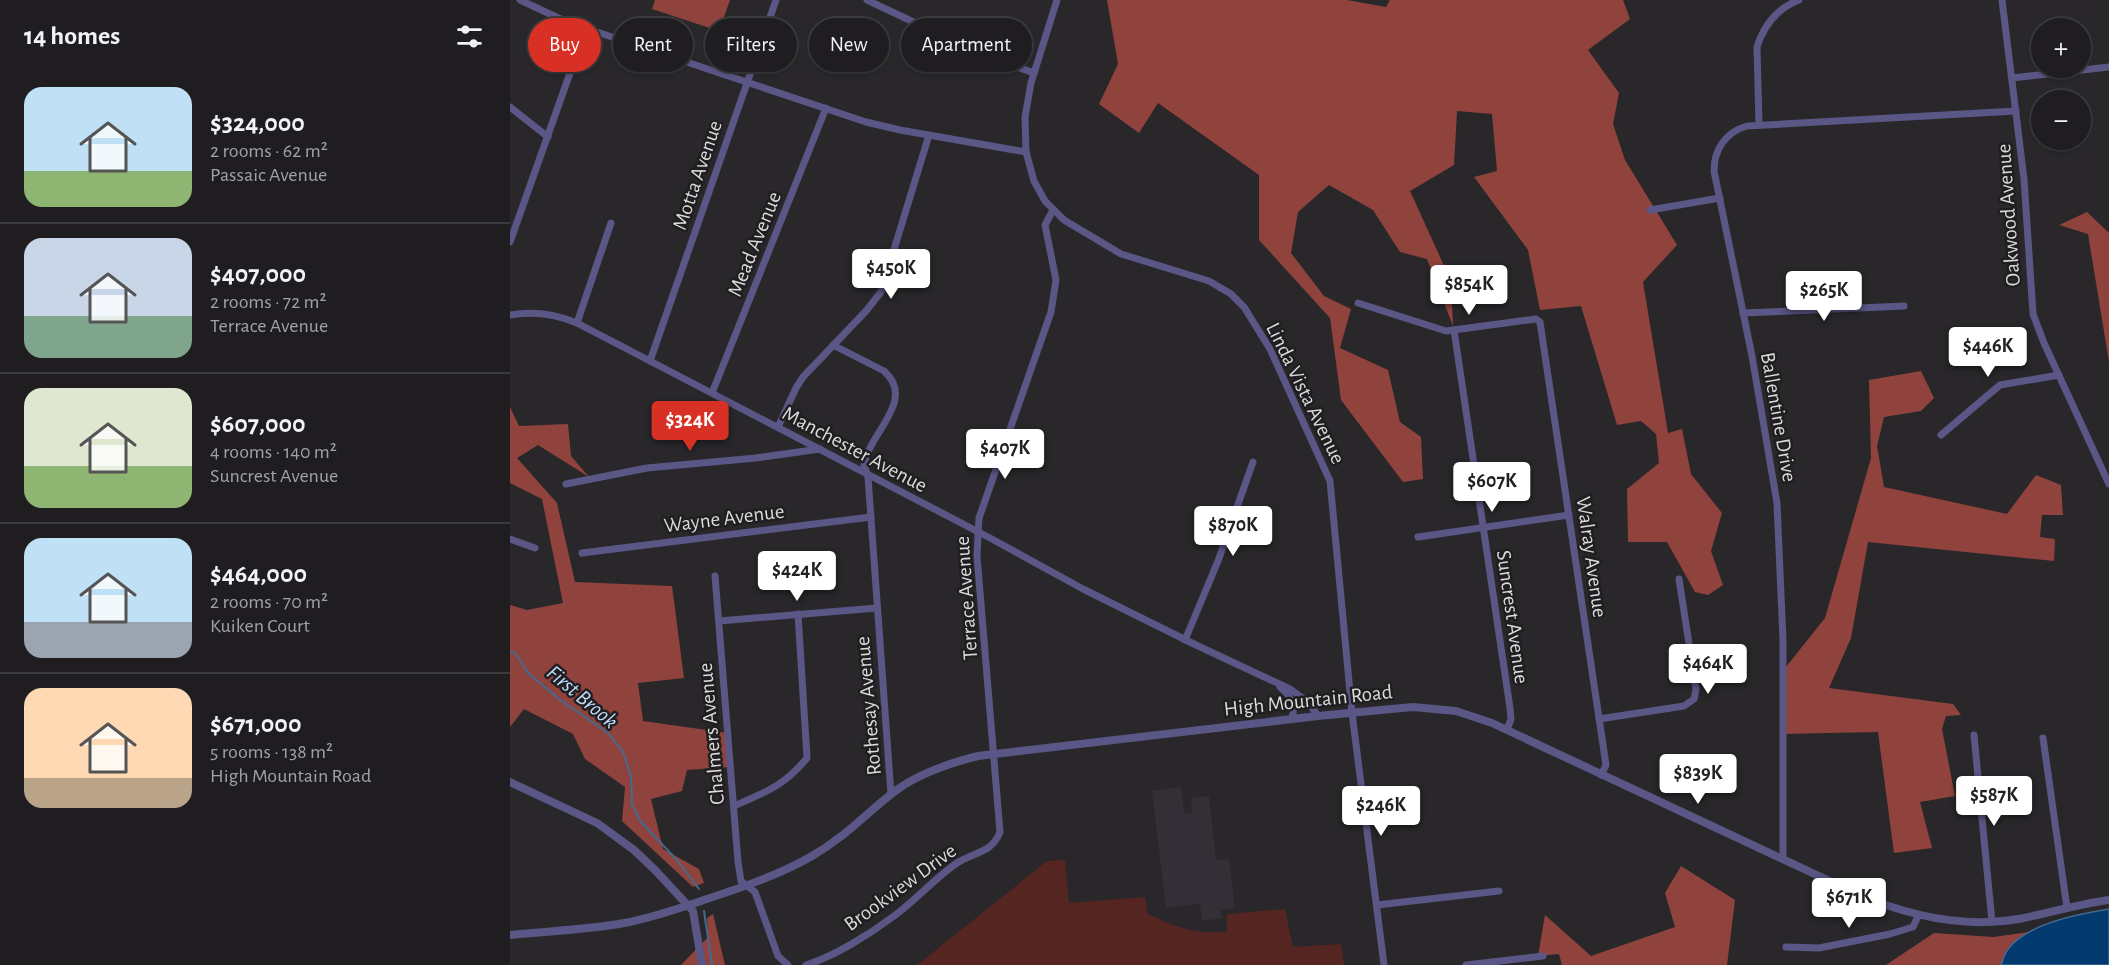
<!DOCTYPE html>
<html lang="en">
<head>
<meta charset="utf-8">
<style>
  body { margin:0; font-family:"Alegreya Sans",sans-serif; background:#2c2a2d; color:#f1f3f6; height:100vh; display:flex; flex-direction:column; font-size:22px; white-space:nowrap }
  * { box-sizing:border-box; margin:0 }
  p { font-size:20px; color:#a1a2a5 }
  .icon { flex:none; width:33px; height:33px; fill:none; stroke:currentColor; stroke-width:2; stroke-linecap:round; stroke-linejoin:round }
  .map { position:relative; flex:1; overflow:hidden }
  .side { display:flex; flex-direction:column; background:#1f1d20; width:510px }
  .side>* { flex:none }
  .top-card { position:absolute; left:18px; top:18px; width:570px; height:54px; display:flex; gap:12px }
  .tools { position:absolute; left:1521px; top:18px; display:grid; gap:12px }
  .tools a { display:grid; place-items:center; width:60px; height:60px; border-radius:50%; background:#1f1d20; box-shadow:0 2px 4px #0004,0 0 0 2px #3c3b3e; font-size:30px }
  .price { position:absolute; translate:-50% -51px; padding:0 14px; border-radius:6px; background:#fff; color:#222; font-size:20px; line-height:39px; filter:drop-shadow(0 2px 3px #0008) }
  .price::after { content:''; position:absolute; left:50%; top:36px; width:18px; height:14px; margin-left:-9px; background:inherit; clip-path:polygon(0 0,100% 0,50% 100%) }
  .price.selected { background:#d93025; color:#fff }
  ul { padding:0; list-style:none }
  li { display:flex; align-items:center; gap:18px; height:150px; padding:0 24px }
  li+li { border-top:2px solid #3c3b3e }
  li span { display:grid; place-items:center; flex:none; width:168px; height:120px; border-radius:18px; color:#555 }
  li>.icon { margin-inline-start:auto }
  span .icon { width:72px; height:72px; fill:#fffc; stroke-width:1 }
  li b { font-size:26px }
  h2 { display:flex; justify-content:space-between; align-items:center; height:72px; padding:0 24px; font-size:26px }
  .pill { padding:0 21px; border-radius:27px; background:#1f1d20; box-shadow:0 2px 4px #0004,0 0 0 2px #3c3b3e; font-size:21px; line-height:54px }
  .pill.selected { background:#d93025; color:#fff }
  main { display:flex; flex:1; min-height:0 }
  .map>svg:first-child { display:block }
  .built { fill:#342f36 }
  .green { fill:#552521 }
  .forest { fill:#90433d }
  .water { fill:#023a6f; stroke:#436a90; stroke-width:1.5 }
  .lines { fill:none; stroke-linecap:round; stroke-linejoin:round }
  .stream { stroke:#436a90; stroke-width:2 }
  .minor { stroke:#5a5685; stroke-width:7 }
  .tertiary { stroke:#5a5685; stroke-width:8 }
  .labels { text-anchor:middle; stroke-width:5; stroke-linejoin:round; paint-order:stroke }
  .street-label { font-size:21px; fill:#dcdbdc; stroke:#201e20 }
  .water-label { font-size:22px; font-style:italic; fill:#bedafb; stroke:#201e20 }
</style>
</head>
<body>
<main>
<section class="side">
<h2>14 homes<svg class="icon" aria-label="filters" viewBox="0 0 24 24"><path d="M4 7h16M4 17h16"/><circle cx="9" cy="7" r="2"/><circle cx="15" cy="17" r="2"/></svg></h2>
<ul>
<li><span style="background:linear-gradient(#bfe0f5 70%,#8fb573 0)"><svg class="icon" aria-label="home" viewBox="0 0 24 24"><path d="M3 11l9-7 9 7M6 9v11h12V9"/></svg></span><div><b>$324,000</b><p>2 rooms · 62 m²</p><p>Passaic Avenue</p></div></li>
<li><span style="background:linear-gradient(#c9d6e8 65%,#7fa58c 0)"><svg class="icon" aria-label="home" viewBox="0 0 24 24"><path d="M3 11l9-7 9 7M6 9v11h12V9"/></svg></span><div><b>$407,000</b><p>2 rooms · 72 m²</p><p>Terrace Avenue</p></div></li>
<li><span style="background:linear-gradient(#dfe7d0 65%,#8fb573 0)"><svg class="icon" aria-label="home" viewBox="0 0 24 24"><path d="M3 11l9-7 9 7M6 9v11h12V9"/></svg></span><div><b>$607,000</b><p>4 rooms · 140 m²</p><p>Suncrest Avenue</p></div></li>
<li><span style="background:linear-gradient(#bfe0f5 70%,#9aa5b1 0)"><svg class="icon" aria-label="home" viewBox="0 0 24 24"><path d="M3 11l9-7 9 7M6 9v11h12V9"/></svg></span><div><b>$464,000</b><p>2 rooms · 70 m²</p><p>Kuiken Court</p></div></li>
<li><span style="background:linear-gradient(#ffd9b3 75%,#b9a48a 0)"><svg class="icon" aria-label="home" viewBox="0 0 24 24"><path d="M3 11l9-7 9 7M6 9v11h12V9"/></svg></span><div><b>$671,000</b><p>5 rooms · 138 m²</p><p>High Mountain Road</p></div></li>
</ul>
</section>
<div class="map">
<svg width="1599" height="965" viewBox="0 0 1599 965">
  <rect width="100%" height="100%" fill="#29272a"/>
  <path class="built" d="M671,787l3,27 8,-1 -1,-15 18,-2 7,64 13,-1 6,49 -14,2 1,8 -20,3 -2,-17 -34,4 -14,-117z"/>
  <path class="green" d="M555,860l4,43 76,-6 3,17c30,14 45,20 79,18v-18l58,-5 8,38 48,-3 3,21h-427l130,-104z"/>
  <g class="forest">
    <path d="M145,0h75l-11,31 -67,-22z"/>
    <path d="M597,0h240l39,7 4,-7h233l7,19 -42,31 31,43 -6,31 12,36 52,85 -34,37 25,151 14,-4 9,45 31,39 -11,38 12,34 -15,10 -13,-3 -28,-50h-39l-1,-53 32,-26 -3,-29 -15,-13 -24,4 -36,-119 -41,4 -12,-60 -54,-73 23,-6 -5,-57 -35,-3 -3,54 -44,26 41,90 2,45 -26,-67 -27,-7 -27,-42 -44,-25 -31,27 -7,41 33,43 27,13 -11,39 48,22 12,52 21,15 2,42 -20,3 -62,-82 -11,-82 -71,-78v-65l-101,-72 -19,30 -40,-29 19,-40z"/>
    <path d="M1577,212l22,21v129l-21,-128 -29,-9z"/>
    <path d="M1411,371l13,27 -13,13 -37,6 -7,29 7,41 123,27 29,-39 25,10 2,30h-21l-2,22 15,2 -1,22 -186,-19 -17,96 -22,50 124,16 8,11 -15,1 -4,13 13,67 -35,6 12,46 -38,5 -16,-121 -98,2 2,-62 43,-54 46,-160 -2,-78z"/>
    <path d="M0,407l9,19 49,-2 3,32 18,21 -51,-32 -21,13 40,45 18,79 97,4 12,92 -46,5 5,38 85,12 1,34 -42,3 -5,21 -31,8 12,50 36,20 5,14 -11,4 -71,-66 3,-34 -40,-28 -12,-25 -49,-25 -14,18v-122l17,5 36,-7 -21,-104 -32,-16z"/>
    <path d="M1171,866l54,34 -8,65h-165l-3,-11 -21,2 7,-41 46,41 84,-29 -10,-34z"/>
    <path d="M203,914l12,51h-44l27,-28 -1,-19z"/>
    <path d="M1519,932l-21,16 -7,17h-115l48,-32 59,4z"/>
  </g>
  <path class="water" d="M1599,909v56h-108c2,-5 4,-13 8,-17 20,-25 70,-34 100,-39z"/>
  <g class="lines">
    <g class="stream">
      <path d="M0,652l5,1 13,20 31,26 49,34 15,19 8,24 1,28 8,17 37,39 22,29"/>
      <path d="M194,911l8,54"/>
    </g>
    <g class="minor">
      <path d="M10,0l47,22 299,100 34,8 126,22"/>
      <path d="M357,0l112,53 55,20"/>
      <path d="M547,0l-26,83 -6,34 1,35 8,29 11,20 19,19 57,34 88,27 22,13 13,13 26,42 60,132 22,232 32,252"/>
      <path d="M1492,0l22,179 9,135 11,29 65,141"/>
      <path d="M1502,78l97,-11"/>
      <path d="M0,107l38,30"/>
      <path d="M1249,125l-2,-78c7,-22 21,-39 42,-47"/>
      <path d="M1140,210l70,-12"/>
      <path d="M0,242l76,-214"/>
      <path d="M848,303l88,28 90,-12 4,3 66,443 -5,10"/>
      <path d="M1233,313l161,-7"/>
      <path d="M0,315c24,-4 45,-1 67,8l413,215 93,51 113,56 94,44 18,13 10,14"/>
      <path d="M67,323l34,-100"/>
      <path d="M944,330l56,378 1,11 -4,11"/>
      <path d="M323,345l51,26c33,29 -15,62 -20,94l4,12 23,317"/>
      <path d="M140,361l126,-361"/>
      <path d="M202,393l114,-285"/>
      <path d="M268,427l18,-39 7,-11 63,-66 15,-19 48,-157"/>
      <path d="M1431,435l59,-50 59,-10"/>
      <path d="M56,484l81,-16 109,-10 64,-9"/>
      <path d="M908,537l151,-22"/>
      <path d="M0,539l25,9"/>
      <path d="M72,553l289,-36"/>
      <path d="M205,576l23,286 3,19 14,11 23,64 10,9"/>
      <path d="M209,621l158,-13"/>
      <path d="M675,640l33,-79 35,-99"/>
      <path d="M770,687c12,11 16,16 12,32"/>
      <path d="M1089,719l85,-13 10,-7 2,-10 -17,-110"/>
      <path d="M1464,735l18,187"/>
      <path d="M1533,738l24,170"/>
      <path d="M224,806c32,-14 50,-20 73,-48l-9,-144"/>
      <path d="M1273,859v-219l-6,-137 -25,-147 -38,-185c0,-22 12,-39 33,-45l269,-15"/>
      <path d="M867,905l122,-14"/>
      <path d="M1276,947l33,1 71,-14 23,-7 5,-11"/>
      <path d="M296,965c29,-9 64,-31 88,-49 22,-16 41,-38 63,-53 17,-11 35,-10 43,-31l-23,-276 2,-38 72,-206 5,-32 -11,-55 8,-15"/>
      <path d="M956,965l77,-9"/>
    </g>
    <g class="tertiary">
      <path d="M0,782l87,41 37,27 21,20 38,41 9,54"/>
      <path d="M0,935c38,-4 76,-5 114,-12 28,-5 56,-15 83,-24 36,-12 72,-24 105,-43 35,-20 56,-45 86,-67 24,-17 52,-26 80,-33l340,-40 95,-9 43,4 36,12 361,169c52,23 108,37 166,27 30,-6 60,-15 90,-19"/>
    </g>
  </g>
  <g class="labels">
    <g class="street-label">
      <text transform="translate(187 175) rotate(-71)" y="7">Motta Avenue</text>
      <text transform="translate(1498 215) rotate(-94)" y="7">Oakwood Avenue</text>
      <text transform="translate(244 244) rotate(-68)" y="7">Mead Avenue</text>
      <text transform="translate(796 393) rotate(64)" y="7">Linda Vista Avenue</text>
      <text transform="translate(1269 417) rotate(80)" y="7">Ballentine Drive</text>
      <text transform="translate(345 449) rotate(28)" y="7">Manchester Avenue</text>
      <text transform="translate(214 518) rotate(-7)" y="7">Wayne Avenue</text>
      <text transform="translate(1082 557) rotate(82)" y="7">Walray Avenue</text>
      <text transform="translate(456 598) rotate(-94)" y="7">Terrace Avenue</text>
      <text transform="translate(1003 617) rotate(82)" y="7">Suncrest Avenue</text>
      <text transform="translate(798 700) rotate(-6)" y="7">High Mountain Road</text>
      <text transform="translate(358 706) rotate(-95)" y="7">Rothesay Avenue</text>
      <text transform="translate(201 734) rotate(-95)" y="7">Chalmers Avenue</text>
      <text transform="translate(390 887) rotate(-36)" y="7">Brookview Drive</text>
    </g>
    <g class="water-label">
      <text transform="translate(73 696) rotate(40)" y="8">First Brook</text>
    </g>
  </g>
</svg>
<div class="tools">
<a>+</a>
<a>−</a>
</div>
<b class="price" style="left:381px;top:300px">$450K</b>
<b class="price" style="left:959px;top:316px">$854K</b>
<b class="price" style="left:1314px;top:322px">$265K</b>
<b class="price" style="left:1478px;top:378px">$446K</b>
<b class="price selected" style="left:180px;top:452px">$324K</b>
<b class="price" style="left:495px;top:480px">$407K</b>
<b class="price" style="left:982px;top:513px">$607K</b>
<b class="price" style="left:723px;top:557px">$870K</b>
<b class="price" style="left:287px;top:602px">$424K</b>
<b class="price" style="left:1198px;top:695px">$464K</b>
<b class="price" style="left:1188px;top:805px">$839K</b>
<b class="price" style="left:1484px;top:827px">$587K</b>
<b class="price" style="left:871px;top:837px">$246K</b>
<b class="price" style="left:1339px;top:929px">$671K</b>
<div class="top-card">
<a class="pill selected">Buy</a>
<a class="pill">Rent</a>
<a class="pill">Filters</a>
<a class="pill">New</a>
<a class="pill">Apartment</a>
</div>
</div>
</main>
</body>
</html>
